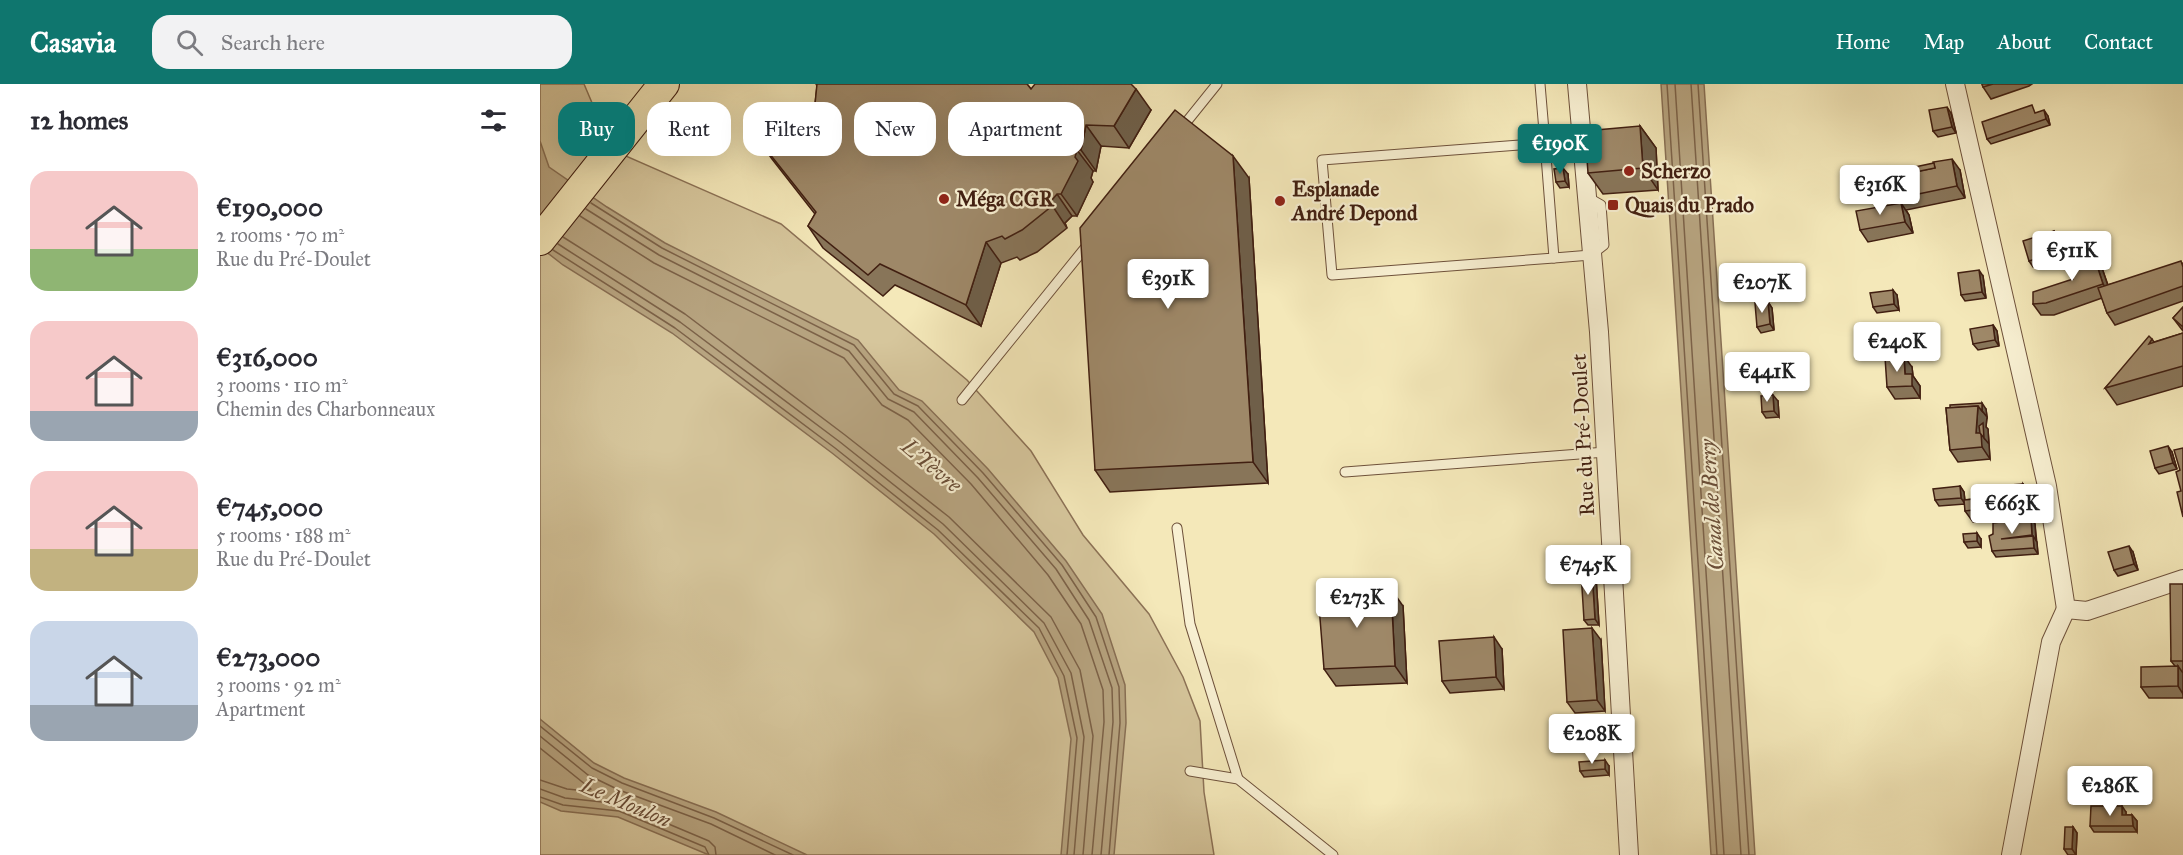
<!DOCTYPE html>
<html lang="en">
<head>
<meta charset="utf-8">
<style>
  body { margin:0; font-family:"IM FELL Great Primer",serif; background:#f2f2f3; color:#2b2b33; height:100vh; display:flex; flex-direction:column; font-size:22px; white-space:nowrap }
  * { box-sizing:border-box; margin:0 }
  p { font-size:20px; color:#7c7c81 }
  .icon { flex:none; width:33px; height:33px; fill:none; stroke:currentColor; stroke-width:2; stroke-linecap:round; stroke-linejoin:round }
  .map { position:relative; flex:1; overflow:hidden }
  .panel { display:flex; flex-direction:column; background:#fff; width:540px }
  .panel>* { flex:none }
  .guide { position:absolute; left:18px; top:18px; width:570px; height:54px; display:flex; gap:12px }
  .price { position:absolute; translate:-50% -51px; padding:0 14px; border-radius:6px; background:#fff; color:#222; font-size:20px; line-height:39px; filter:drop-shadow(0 2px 3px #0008) }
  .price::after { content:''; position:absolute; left:50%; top:36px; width:18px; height:14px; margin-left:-9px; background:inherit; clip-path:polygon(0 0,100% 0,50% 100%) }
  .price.active { background:#0f766e; color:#fff }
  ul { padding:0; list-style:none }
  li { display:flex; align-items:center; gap:18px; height:150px; padding:0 30px }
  li span { display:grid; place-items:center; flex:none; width:168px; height:120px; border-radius:18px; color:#555 }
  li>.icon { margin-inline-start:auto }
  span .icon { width:72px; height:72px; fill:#fffc; stroke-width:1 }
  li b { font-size:26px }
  h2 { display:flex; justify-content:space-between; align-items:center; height:72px; padding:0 30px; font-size:26px }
  .tag { padding:0 21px; border-radius:18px; background:#fff; box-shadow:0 6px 24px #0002; font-size:21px; line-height:54px }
  .tag.active { background:#0f766e; color:#fff }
  header { display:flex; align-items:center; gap:36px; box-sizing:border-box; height:84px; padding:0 30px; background:#0f766e; color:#fff }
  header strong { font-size:28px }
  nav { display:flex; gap:33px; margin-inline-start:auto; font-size:21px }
  .search { width:420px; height:54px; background:#f2f2f3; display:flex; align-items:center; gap:15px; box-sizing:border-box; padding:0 21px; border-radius:18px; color:#7c7c81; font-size:22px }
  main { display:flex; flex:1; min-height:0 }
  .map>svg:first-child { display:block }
  .green { fill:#d6c69c; stroke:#8c7256; stroke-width:1.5 }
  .water { fill:#b7a480; stroke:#886f54; stroke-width:1.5 }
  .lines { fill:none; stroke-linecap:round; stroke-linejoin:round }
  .shore { stroke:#7c6248; stroke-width:1.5 }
  .service-casing { stroke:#6e513b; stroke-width:11 }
  .minor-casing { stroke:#6e513b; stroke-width:20 }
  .primary-casing { stroke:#411f11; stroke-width:32 }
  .service { stroke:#f8f0d2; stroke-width:9 }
  .minor { stroke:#f8f0d2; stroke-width:18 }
  .primary { stroke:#f4e8b9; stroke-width:30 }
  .wall { fill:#887559; stroke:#411f11; stroke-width:1.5 }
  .shaded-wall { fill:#6f5f49; stroke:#411f11; stroke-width:1.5 }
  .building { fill:#9e8868; stroke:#411f11; stroke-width:1.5 }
  .poi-dot { fill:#8f2418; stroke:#f8f0d2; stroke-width:2 }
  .labels { text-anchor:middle; stroke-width:4.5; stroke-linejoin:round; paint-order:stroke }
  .poi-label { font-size:21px; font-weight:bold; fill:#411f11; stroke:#f8f0d2; text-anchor:start }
  .street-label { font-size:21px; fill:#411f11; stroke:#f8f0d2 }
  .water-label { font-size:22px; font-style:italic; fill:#6a4e38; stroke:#f8f0d2 }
</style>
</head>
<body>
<header>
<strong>Casavia</strong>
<div class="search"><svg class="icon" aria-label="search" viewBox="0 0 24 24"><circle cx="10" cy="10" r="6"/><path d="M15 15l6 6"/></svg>Search here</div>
<nav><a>Home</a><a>Map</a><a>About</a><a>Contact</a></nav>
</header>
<main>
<section class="panel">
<h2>12 homes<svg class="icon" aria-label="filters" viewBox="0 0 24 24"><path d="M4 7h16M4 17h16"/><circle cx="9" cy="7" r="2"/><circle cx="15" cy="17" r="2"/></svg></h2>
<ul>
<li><span style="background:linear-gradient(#f6c9c9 65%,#8fb573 0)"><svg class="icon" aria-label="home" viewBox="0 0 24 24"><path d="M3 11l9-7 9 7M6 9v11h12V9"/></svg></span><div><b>€190,000</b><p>2 rooms · 70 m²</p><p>Rue du Pré-Doulet</p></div></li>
<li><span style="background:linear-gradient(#f6c9c9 75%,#9aa5b1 0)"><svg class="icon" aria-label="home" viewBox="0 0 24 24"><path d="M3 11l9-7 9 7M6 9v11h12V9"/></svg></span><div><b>€316,000</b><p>3 rooms · 110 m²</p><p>Chemin des Charbonneaux</p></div></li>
<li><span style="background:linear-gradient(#f6c9c9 65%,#c2b280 0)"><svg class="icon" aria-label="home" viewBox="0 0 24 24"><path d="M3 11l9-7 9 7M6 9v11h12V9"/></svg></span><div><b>€745,000</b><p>5 rooms · 188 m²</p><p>Rue du Pré-Doulet</p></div></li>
<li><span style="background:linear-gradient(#c9d6e8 70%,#9aa5b1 0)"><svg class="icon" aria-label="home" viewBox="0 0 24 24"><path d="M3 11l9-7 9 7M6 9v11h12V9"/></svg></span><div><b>€273,000</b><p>3 rooms · 92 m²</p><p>Apartment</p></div></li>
</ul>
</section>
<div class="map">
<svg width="1643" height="771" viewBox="0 0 1643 771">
  <rect width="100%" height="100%" fill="#f4e8b9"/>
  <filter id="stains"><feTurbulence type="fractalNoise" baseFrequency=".00333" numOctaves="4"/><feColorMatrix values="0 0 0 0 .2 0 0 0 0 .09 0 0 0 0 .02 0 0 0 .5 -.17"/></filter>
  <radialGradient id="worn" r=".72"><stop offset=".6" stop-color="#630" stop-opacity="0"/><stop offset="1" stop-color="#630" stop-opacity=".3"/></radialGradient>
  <path class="green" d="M0,0h44l28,66 169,74 186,156 64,71 52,84 66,79 34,63 17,44 4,71 10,63h-674z"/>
  <g class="water">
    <path d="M1121,0h43l51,771h-44z"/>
    <path d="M0,57l9,26 58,40 58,36 193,97 41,50 23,11 66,68 78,92 36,53 23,71 1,38 -12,132h-53l10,-116 -13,-61 -24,-46 -100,-98 -102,-81 -160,-120 -109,-68 -23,-18z"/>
    <path d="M0,635l54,44 30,15 92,34 91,43h-98l-91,-38 -57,-6 -21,-9z"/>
  </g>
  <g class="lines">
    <g class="shore">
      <path d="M1127,0l50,771"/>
      <path d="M1135,0l49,771"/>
      <path d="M1151,0l50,771"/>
      <path d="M1158,0l51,771"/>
      <path d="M51,119l71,45 192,97 40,49 24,12 65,67 79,92 34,52 23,70 1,36 -11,132"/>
      <path d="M46,125l73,46 190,96 39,48 26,13 64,66 78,91 33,51 23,68 1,34 -12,133"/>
      <path d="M40,132l74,47 190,95 38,47 26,15 63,64 77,91 33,49 22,66 1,32 -12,133"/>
      <path d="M23,153l122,77 160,121 104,82 102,100 29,53 13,66 -10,119"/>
      <path d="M18,160l122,78 160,120 103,82 101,99 27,50 13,64 -10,118"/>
      <path d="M13,166l122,78 160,120 103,82 101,98 25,48 13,62 -10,117"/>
      <path d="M0,642l52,42 30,15 92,35 79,37"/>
      <path d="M0,652l48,39 31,15 92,34 64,31"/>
      <path d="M0,664l51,41 -4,2 -20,-2 -27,-9"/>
      <path d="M0,705l25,9 56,6 88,37 6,6 1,8"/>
      <path d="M0,713l23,8 56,6 86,36 4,8"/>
    </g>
    <defs>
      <g id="service">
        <path d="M1000,0l5,59 37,-3"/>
        <path d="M640,46l37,-46"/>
        <path d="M1005,59l9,115 -222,17 -10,-115z"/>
        <path d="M1014,174l37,-3 13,-10 -3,-40 -14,-8"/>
        <path d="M422,316l127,-157"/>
        <path d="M805,388l261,-20"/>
        <path d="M637,444l13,96 48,155"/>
        <path d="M650,687l48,8 95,76"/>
      </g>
      <g id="minor">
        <path d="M1037,0l22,248 30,523"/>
        <path d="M1415,0l92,402 19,123 21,2 96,-32"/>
        <path d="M1471,771l40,-213 15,-33"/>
      </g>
      <path id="primary" d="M0,156l124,-156"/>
    </defs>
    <use href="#service" class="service-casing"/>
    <use href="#minor" class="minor-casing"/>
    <use href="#primary" class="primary-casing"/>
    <use href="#service" class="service"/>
    <use href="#minor" class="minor"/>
    <use href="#primary" class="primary"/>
  </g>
  <g class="wall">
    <path d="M276,0h211l4,5 120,21 -22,38 -28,-2 -5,25h-3l-2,7 2,4 -16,34h-5l-7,7 2,5 -30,24 -17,8 -3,-3 -16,6 -20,63 -86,-41 -12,11 -60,-48 -15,-22 7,-12 -43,-55 -15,-21 58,-34 2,-18z"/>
    <path d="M1442,0h50l-3,2 -38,13 -8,-12z"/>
    <path d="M1411,29l5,20 -18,4 -5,-6z"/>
    <path d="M1496,29l12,3 2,9 -59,19 -4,-5z"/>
    <path d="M1100,42l16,22 2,42 -55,4 -15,-21z"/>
    <path d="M1420,86l5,28 -59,12 3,5 4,18 -45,9 -8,-12 37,-26 -3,-5z"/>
    <path d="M1028,90l1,13 -9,1 -4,-6z"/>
    <path d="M709,94l19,305 -158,9 -15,-22z"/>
    <path d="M1514,147l4,6 7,21 -32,9 -4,-6z"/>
    <path d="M1554,172l8,12 6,17 75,-22v38l-68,24 -8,-12 -5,-15 -48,17h-13l-8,-11 40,-25z"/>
    <path d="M1443,192l3,22 -21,3 -4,-6z"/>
    <path d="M1357,211l2,15 -22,3 -4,-6z"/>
    <path d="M1228,218l4,6 2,22 -13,3 -4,-6z"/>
    <path d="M1643,223v24l-10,-13z"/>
    <path d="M1453,241l4,6 2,15 -21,4 -5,-6z"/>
    <path d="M1643,249v53l-66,19 -12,-17 47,-49 2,3z"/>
    <path d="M1372,283l1,9 7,10v12l-25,1 -8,-12z"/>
    <path d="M1238,317l1,16 -13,1 -4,-6z"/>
    <path d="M1406,324l40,1 1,8 -1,10 2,2 2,30 -32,3 -8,-12z"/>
    <path d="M1632,368l5,17 -18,5 -4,-6z"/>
    <path d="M1483,400l8,11 2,21 -60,6 -8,-11v-7l-26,2 -4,-6 25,-14 4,6 1,8 19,-2z"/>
    <path d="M1491,434l4,6 3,30 -42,3 -4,-6 1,-17z"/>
    <path d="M1441,455v8l-13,1 -4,-6z"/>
    <path d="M1593,468l5,18 -20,6 -4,-6z"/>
    <path d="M1056,493l3,48h-11l-4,-5z"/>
    <path d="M1643,500v114h-34l-8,-11 34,-21 -4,-5z"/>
    <path d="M863,522l4,77 -71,3 -12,-17z"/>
    <path d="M1061,556l4,71 -30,2 -8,-11z"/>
    <path d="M962,565l2,40 -54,4 -8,-12z"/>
    <path d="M1069,682v9l-25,2 -4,-6z"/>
    <path d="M1586,728v3h6l5,6v11h-43l-4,-6z"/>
    <path d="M1533,743l4,6 -1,22h-8l-4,-6z"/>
  </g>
  <g class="shaded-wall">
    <path d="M596,5l15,21 -22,38 -15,-22z"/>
    <path d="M1407,23l4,6 5,20 -4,-6z"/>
    <path d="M1504,26l4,6 2,9 -4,-6z"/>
    <path d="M546,41l15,21 -5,25 -15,-21z"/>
    <path d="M1100,42l16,22 2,42 -15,-22z"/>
    <path d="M537,66l16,21 -2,7 2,4 -16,34 -16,-22z"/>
    <path d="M693,72l16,22 19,305 -15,-21z"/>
    <path d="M1412,75l8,11 5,28 -8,-12z"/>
    <path d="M1023,84l5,6 1,13 -4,-6z"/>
    <path d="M517,110l15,22 -7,7 2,5 -17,-26z"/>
    <path d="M1361,119l8,12 4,18 -8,-11z"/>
    <path d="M1514,147l4,6 7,21 -5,-6z"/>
    <path d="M446,158l15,21 -20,63 -15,-21z"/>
    <path d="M1554,172l8,12 9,27 -8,-11z"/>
    <path d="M1439,186l4,6 3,22 -4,-6z"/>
    <path d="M1353,206l4,5 2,15 -5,-6z"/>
    <path d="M1228,218l4,6 2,22 -4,-6z"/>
    <path d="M1453,241l4,6 2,15 -4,-6z"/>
    <path d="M1364,272l8,11 1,9 7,10v12l-15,-24z"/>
    <path d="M1233,311l5,6 1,16 -5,-6z"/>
    <path d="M1442,319l4,6 1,8 -5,-6z"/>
    <path d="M1438,322l9,11 -1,10 2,2 1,15 -5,-6 5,6 1,15 -8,-12 -6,-14z"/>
    <path d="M1628,362l4,6 5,17 -4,-6z"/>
    <path d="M1483,400l8,11 2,21 -8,-12z"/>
    <path d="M1420,402l4,6 1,12 -4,-6z"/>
    <path d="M1491,434l4,6 1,17 -4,-6z"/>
    <path d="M1437,449l4,6v8l-4,-6z"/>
    <path d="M1493,452l4,6 1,12 -4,-6z"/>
    <path d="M1589,462l4,6 5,18 -4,-6z"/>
    <path d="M1052,487l4,6 3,48 -4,-6z"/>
    <path d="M851,505l12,17 4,77 -12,-17z"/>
    <path d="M1052,544l9,12 4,71 -8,-11z"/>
    <path d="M954,553l8,12 2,40 -8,-12z"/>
    <path d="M1638,582l5,7v21l-5,-8z"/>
    <path d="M1065,676l4,6v9l-4,-6z"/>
    <path d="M1582,722l4,6v9l-4,-6z"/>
    <path d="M1592,731l5,6v11l-4,-6z"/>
    <path d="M1533,743l4,6 -1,22 -4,-6z"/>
  </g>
  <g class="building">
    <path d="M277,0h210l4,5 4,-5h96l5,5 -22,37 -28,-1 -5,25h-4l-2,7 3,4 -17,33h-4l-7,8 2,4 -30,24 -17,9 -3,-3 -16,6 -20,63 -86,-41 -12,11 -60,-49 8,-14 -59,-74 58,-34z"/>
    <path d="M1442,0h11l-10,3z"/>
    <path d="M1492,21l3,8 9,-3 2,9 -59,20 -5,-17z"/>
    <path d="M1407,23l5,20 -19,4 -4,-21z"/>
    <path d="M635,26l58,46 20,306 -158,8 -15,-242z"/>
    <path d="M1100,42l3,42 -55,5 -3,-42z"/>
    <path d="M1412,75l5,27 -63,13 -3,-16 14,-3 -2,-6 32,-6 -2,-6z"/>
    <path d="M1394,79l1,5 -29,6 -1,-5z"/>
    <path d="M1023,84l2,13 -9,1 -2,-13z"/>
    <path d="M1361,119l4,19 -45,8 -4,-19z"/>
    <path d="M1514,147l6,21 -31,9 -6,-20z"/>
    <path d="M1554,172l9,28 -57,19 -13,1v-12l40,-13 -4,-14z"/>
    <path d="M1641,177l2,6v19l-76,27 -9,-25z"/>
    <path d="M1439,186l3,22 -21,3 -3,-22z"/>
    <path d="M1353,206l1,14 -21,3 -3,-14z"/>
    <path d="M1228,218l2,22 -13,3 -2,-24z"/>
    <path d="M1643,223v20l-10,-9z"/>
    <path d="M1453,241l2,15 -22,4 -3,-15z"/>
    <path d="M1643,249v33l-78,22 44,-52 3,3 -3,5z"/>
    <path d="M1364,272l1,18h7v12l-25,1 -2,-30z"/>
    <path d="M1233,311l1,16 -12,1 -1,-16z"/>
    <path d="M1442,319v8l-4,-5 -28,2v-3z"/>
    <path d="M1438,322l-2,27h5l1,14 -32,3 -4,-42z"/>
    <path d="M1443,339l1,15 -4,-5 -1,-7z"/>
    <path d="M1628,362l5,17 -18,5 -5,-17z"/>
    <path d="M1643,364v69l-6,-25 4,-1 -5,-19 4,-2 -6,-20z"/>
    <path d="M1483,400l2,20 -60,7 -1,-11 20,-2 -2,-11z"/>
    <path d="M1420,402l1,12 -26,2 -2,-11z"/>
    <path d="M1491,434l1,17 -31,4 32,-3 1,12 -42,3 -3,-15 4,-2v-11z"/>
    <path d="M1437,449v8l-13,1 -1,-8z"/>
    <path d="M1589,462l5,18 -20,6 -6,-18z"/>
    <path d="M1052,487l3,48 -11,1 -3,-48z"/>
    <path d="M1630,500h13v77h-12z"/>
    <path d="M851,505l4,77 -71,3 -6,-76z"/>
    <path d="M1052,544l5,72 -30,2 -4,-72z"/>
    <path d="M954,553l2,40 -54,4 -3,-40z"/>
    <path d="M1638,582v20l-37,1v-20z"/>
    <path d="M1065,676v9l-25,2 -1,-9z"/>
    <path d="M1551,722h31v9h10l1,11h-43z"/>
    <path d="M1525,743h8l-1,22h-8z"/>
  </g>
  <g class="poi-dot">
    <circle cx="1089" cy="87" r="6"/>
    <circle cx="404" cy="115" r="6"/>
    <circle cx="740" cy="117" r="6"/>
    <rect x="1067" y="115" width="12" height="12" rx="3"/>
  </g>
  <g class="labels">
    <g class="poi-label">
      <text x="1101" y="94">Scherzo</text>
      <text x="752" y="112">Esplanade<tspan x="752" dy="24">André Depond</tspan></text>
      <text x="416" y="122">Méga CGR</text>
      <text x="1085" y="128">Quais du Prado</text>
    </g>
    <g class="street-label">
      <text transform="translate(1043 351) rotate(-93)" y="7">Rue du Pré-Doulet</text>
    </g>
    <g class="water-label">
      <text transform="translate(392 381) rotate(40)" y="8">L'Yèvre</text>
      <text transform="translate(1171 421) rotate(-94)" y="8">Canal de Berry</text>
      <text transform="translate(86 718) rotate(23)" y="8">Le Moulon</text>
    </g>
  </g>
  <rect width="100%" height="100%" filter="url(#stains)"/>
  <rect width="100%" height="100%" fill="url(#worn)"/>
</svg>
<b class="price active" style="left:1020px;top:91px">€190K</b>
<b class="price" style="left:1340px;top:132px">€316K</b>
<b class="price" style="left:1532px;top:198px">€511K</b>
<b class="price" style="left:628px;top:226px">€391K</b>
<b class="price" style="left:1222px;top:230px">€207K</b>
<b class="price" style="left:1357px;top:289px">€240K</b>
<b class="price" style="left:1227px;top:319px">€441K</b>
<b class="price" style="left:1472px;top:451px">€663K</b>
<b class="price" style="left:1048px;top:512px">€745K</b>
<b class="price" style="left:817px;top:545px">€273K</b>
<b class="price" style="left:1052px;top:681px">€208K</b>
<b class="price" style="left:1570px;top:733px">€286K</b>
<div class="guide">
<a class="tag active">Buy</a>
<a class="tag">Rent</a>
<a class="tag">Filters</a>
<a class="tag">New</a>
<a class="tag">Apartment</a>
</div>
</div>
</main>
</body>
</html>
